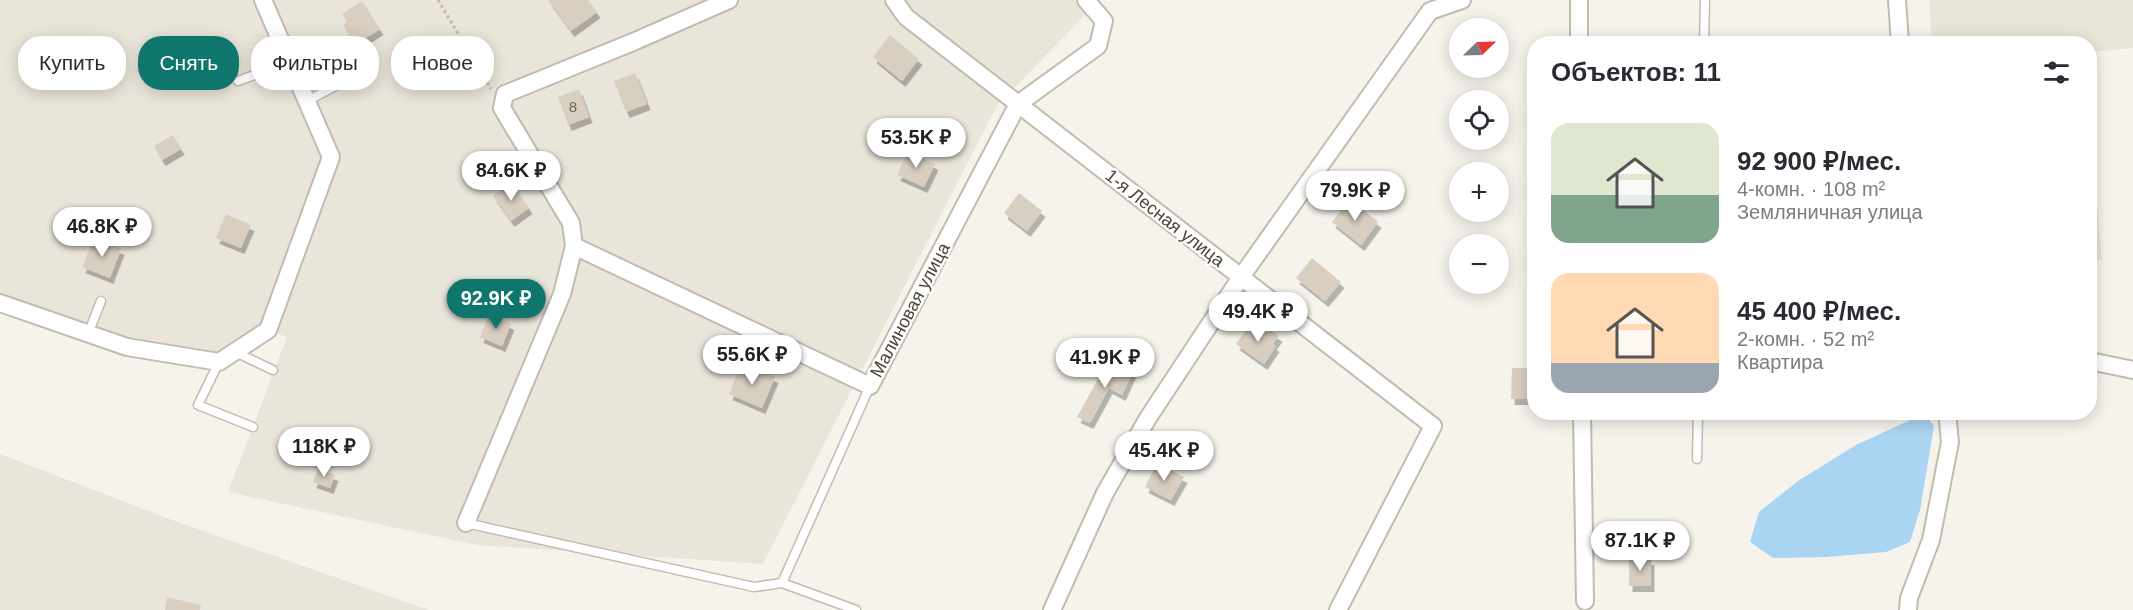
<!DOCTYPE html>
<html lang="ru">
<head>
<meta charset="utf-8">
<style>
  body { margin:0; font-family:Helvetica,sans-serif; background:#f2f2f3; color:#2b2b33; height:100vh; display:flex; flex-direction:column; font-size:22px; white-space:nowrap }
  * { box-sizing:border-box; margin:0 }
  p { font-size:20px; color:#7c7c81 }
  .icon { flex:none; width:33px; height:33px; fill:none; stroke:currentColor; stroke-width:2; stroke-linecap:round; stroke-linejoin:round }
  .map { position:relative; flex:1; overflow:hidden }
  .sheet { position:absolute; left:1527px; top:36px; width:570px; height:384px; display:flex; flex-direction:column; background:#fff; border-radius:24px; box-shadow:0 3px 15px #0003 }
  .sheet>* { flex:none }
  .guide { position:absolute; left:18px; top:36px; width:570px; height:54px; display:flex; gap:12px }
  .needle { width:39px; rotate:67deg }
  .buttons { position:absolute; left:1449px; top:18px; display:grid; gap:12px }
  .buttons a { display:grid; place-items:center; width:60px; height:60px; border-radius:50%; background:#fff; box-shadow:0 3px 15px #0003; font-size:30px }
  .price { position:absolute; translate:-50% -51px; padding:0 14px; border-radius:21px; background:#fff; color:#222; font-size:20px; line-height:39px; filter:drop-shadow(0 2px 3px #0008) }
  .price::after { content:''; position:absolute; left:50%; top:36px; width:18px; height:14px; margin-left:-9px; background:inherit; clip-path:polygon(0 0,100% 0,50% 100%) }
  .price.current { background:#0f766e; color:#fff }
  ul { padding:0; list-style:none }
  li { display:flex; align-items:center; gap:18px; height:150px; padding:0 24px }
  li span { display:grid; place-items:center; flex:none; width:168px; height:120px; border-radius:18px; color:#555 }
  li>.icon { margin-inline-start:auto }
  span .icon { width:72px; height:72px; fill:#fffc; stroke-width:1 }
  li b { font-size:26px }
  h2 { display:flex; justify-content:space-between; align-items:center; height:72px; padding:0 24px; font-size:26px }
  .tag { padding:0 21px; border-radius:24px; background:#fff; box-shadow:0 3px 15px #0003; font-size:21px; line-height:54px }
  .tag.current { background:#0f766e; color:#fff }
  .map>svg:first-child { display:block }
  .residential { fill:#eae5da }
  .water { fill:#a9d4f2 }
  .building { fill:#d8cfc1; filter:url(#shadow) }
  .lines { fill:none; stroke-linecap:round; stroke-linejoin:round }
  .service-casing { stroke:#c2bbae; stroke-width:11 }
  .minor-casing { stroke:#c2bbae; stroke-width:20 }
  .path { stroke:#c4b79f; stroke-width:3; stroke-dasharray:3 3; stroke-linecap:butt }
  .service { stroke:#fff; stroke-width:8 }
  .minor { stroke:#fff; stroke-width:16 }
  .labels { text-anchor:middle; stroke-width:5; stroke-linejoin:round; paint-order:stroke }
  .number-label { font-size:15px; fill:#6e675b }
  .street-label { font-size:18px; fill:#4b4439; stroke:#fff }
</style>
</head>
<body>
<div class="map">
<svg width="2133" height="610" viewBox="0 0 2133 610">
  <defs>
    <filter id="shadow"><feDropShadow dx="3.5" dy="6" stdDeviation="0" flood-color="#0004"/></filter>
  </defs>
  <rect width="100%" height="100%" fill="#f6f3ec"/>
  <g class="residential">
    <path d="M0,0h1099l-103,107 -233,457 -286,-19 -249,-53 59,-155 -20,-7 -48,32 -92,-15 -127,-44z"/>
    <path d="M1929,0h204v48l-43,4v-8l-158,-1z"/>
    <path d="M2095,187l7,73 -12,1v-73z"/>
    <path d="M0,454l175,67 254,89h-429z"/>
  </g>
  <path class="water" d="M1917,417l11,1 6,8 -14,84 -10,32 -24,10 -60,5 -53,1 -23,-16 9,-30 39,-31 58,-36z"/>
  <g class="building">
    <path d="M548,0h40l9,12 -26,19z"/>
    <path d="M362,1l18,28 -25,16 -12,-20 4,-3 -5,-8z"/>
    <path d="M890,35l29,24 -17,22 -29,-24z"/>
    <path d="M635,73l12,31 -21,8 -12,-31z"/>
    <path d="M579,89l10,28 -21,8 -10,-28z"/>
    <path d="M173,135l8,14 -19,11 -8,-14z"/>
    <path d="M908,151l27,13 -11,23 -27,-12z"/>
    <path d="M511,182l18,26 -18,13 -18,-25z"/>
    <path d="M1019,193l23,18 -15,20 -23,-18z"/>
    <path d="M1350,199l28,23 -17,23 -29,-23z"/>
    <path d="M226,214l25,11 -10,23 -25,-10z"/>
    <path d="M94,238l27,11 -11,29 -28,-11z"/>
    <path d="M1312,258l29,24 -16,19 -29,-23z"/>
    <path d="M489,315l22,9 -9,22 -22,-9z"/>
    <path d="M1250,325l11,9 5,-7 13,9 -6,8 3,2 -12,18 -28,-20z"/>
    <path d="M1115,362l18,9 -11,24 -13,-7 -19,35 -13,-6 30,-54 6,3z"/>
    <path d="M742,363l33,14 -13,31 -33,-14z"/>
    <path d="M1512,368h22v31h-23z"/>
    <path d="M1157,463l27,14 -13,23 -26,-13z"/>
    <path d="M318,469l17,6 -5,13 -17,-6z"/>
    <rect x="1629" y="559" width="22" height="27"/>
    <path d="M167,597l34,8 -1,5h-35z"/>
  </g>
  <g class="lines">
    <defs>
      <g id="service">
        <path d="M1704,44l1,-44"/>
        <path d="M238,81l52,-19"/>
        <path d="M307,101l38,-20"/>
        <path d="M88,334l13,-33"/>
        <path d="M235,352l38,18"/>
        <path d="M219,362l-21,43 55,22"/>
        <path d="M1697,459l1,-47"/>
        <path d="M466,523l288,64 28,-4"/>
        <path d="M856,610l-74,-27 88,-197"/>
      </g>
      <g id="minor">
        <path d="M894,0l12,17 335,260 189,-266 32,-11"/>
        <path d="M1897,0l3,44"/>
        <path d="M1579,44v-44"/>
        <path d="M574,246l296,140 148,-282 80,-58 6,-25 -18,-21"/>
        <path d="M0,303l127,44 92,15 49,-32 63,-173 -68,-157"/>
        <path d="M2090,361l43,9"/>
        <path d="M1582,412l3,189"/>
        <path d="M466,523l96,-229 12,-48 -3,-23 -69,-115 3,-14 128,-52 96,-42"/>
        <path d="M1052,610l53,-117 43,-75 93,-141 192,149 -95,184"/>
        <path d="M1908,610l1,-12 22,-58 19,-98 -3,-30"/>
      </g>
    </defs>
    <use href="#service" class="service-casing"/>
    <use href="#minor" class="minor-casing"/>
    <path class="path" d="M438,0l53,89"/>
    <use href="#service" class="service"/>
    <use href="#minor" class="minor"/>
  </g>
  <g class="labels">
    <g class="number-label">
      <text x="573" y="112">8</text>
    </g>
    <g class="street-label">
      <text transform="translate(1165 218) rotate(38)" y="6">1-я Лесная улица</text>
      <text transform="translate(910 310) rotate(-62)" y="6">Малиновая улица</text>
    </g>
  </g>
</svg>
<div class="buttons">
<a><svg class="needle" viewBox="-14 -14 28 28"><path d="M0-13l5 13h-10z" fill="#e53935"/><path d="M0 13l5-13h-10z" fill="#7c7c81"/></svg></a>
<a><svg class="icon" aria-label="locate" viewBox="0 0 24 24"><circle cx="12" cy="12" r="6"/><path d="M12 2v4M12 18v4M2 12h4M18 12h4"/></svg></a>
<a>+</a>
<a>−</a>
</div>
<b class="price" style="left:916px;top:169px">53.5K ₽</b>
<b class="price" style="left:511px;top:202px">84.6K ₽</b>
<b class="price" style="left:1355px;top:222px">79.9K ₽</b>
<b class="price" style="left:102px;top:258px">46.8K ₽</b>
<b class="price current" style="left:496px;top:330px">92.9K ₽</b>
<b class="price" style="left:1258px;top:343px">49.4K ₽</b>
<b class="price" style="left:752px;top:386px">55.6K ₽</b>
<b class="price" style="left:1105px;top:389px">41.9K ₽</b>
<b class="price" style="left:324px;top:478px">118K ₽</b>
<b class="price" style="left:1164px;top:482px">45.4K ₽</b>
<b class="price" style="left:1640px;top:572px">87.1K ₽</b>
<div class="guide">
<a class="tag">Купить</a>
<a class="tag current">Снять</a>
<a class="tag">Фильтры</a>
<a class="tag">Новое</a>
</div>
<section class="sheet">
<h2>Объектов: 11<svg class="icon" aria-label="filters" viewBox="0 0 24 24"><path d="M4 7h16M4 17h16"/><circle cx="9" cy="7" r="2"/><circle cx="15" cy="17" r="2"/></svg></h2>
<ul>
<li><span style="background:linear-gradient(#dfe7d0 60%,#7fa58c 0)"><svg class="icon" aria-label="home" viewBox="0 0 24 24"><path d="M3 11l9-7 9 7M6 9v11h12V9"/></svg></span><div><b>92 900 ₽/мес.</b><p>4-комн. · 108 m²</p><p>Земляничная улица</p></div></li>
<li><span style="background:linear-gradient(#ffd9b3 75%,#9aa5b1 0)"><svg class="icon" aria-label="home" viewBox="0 0 24 24"><path d="M3 11l9-7 9 7M6 9v11h12V9"/></svg></span><div><b>45 400 ₽/мес.</b><p>2-комн. · 52 m²</p><p>Квартира</p></div></li>
</ul>
</section>
</div>
</body>
</html>
